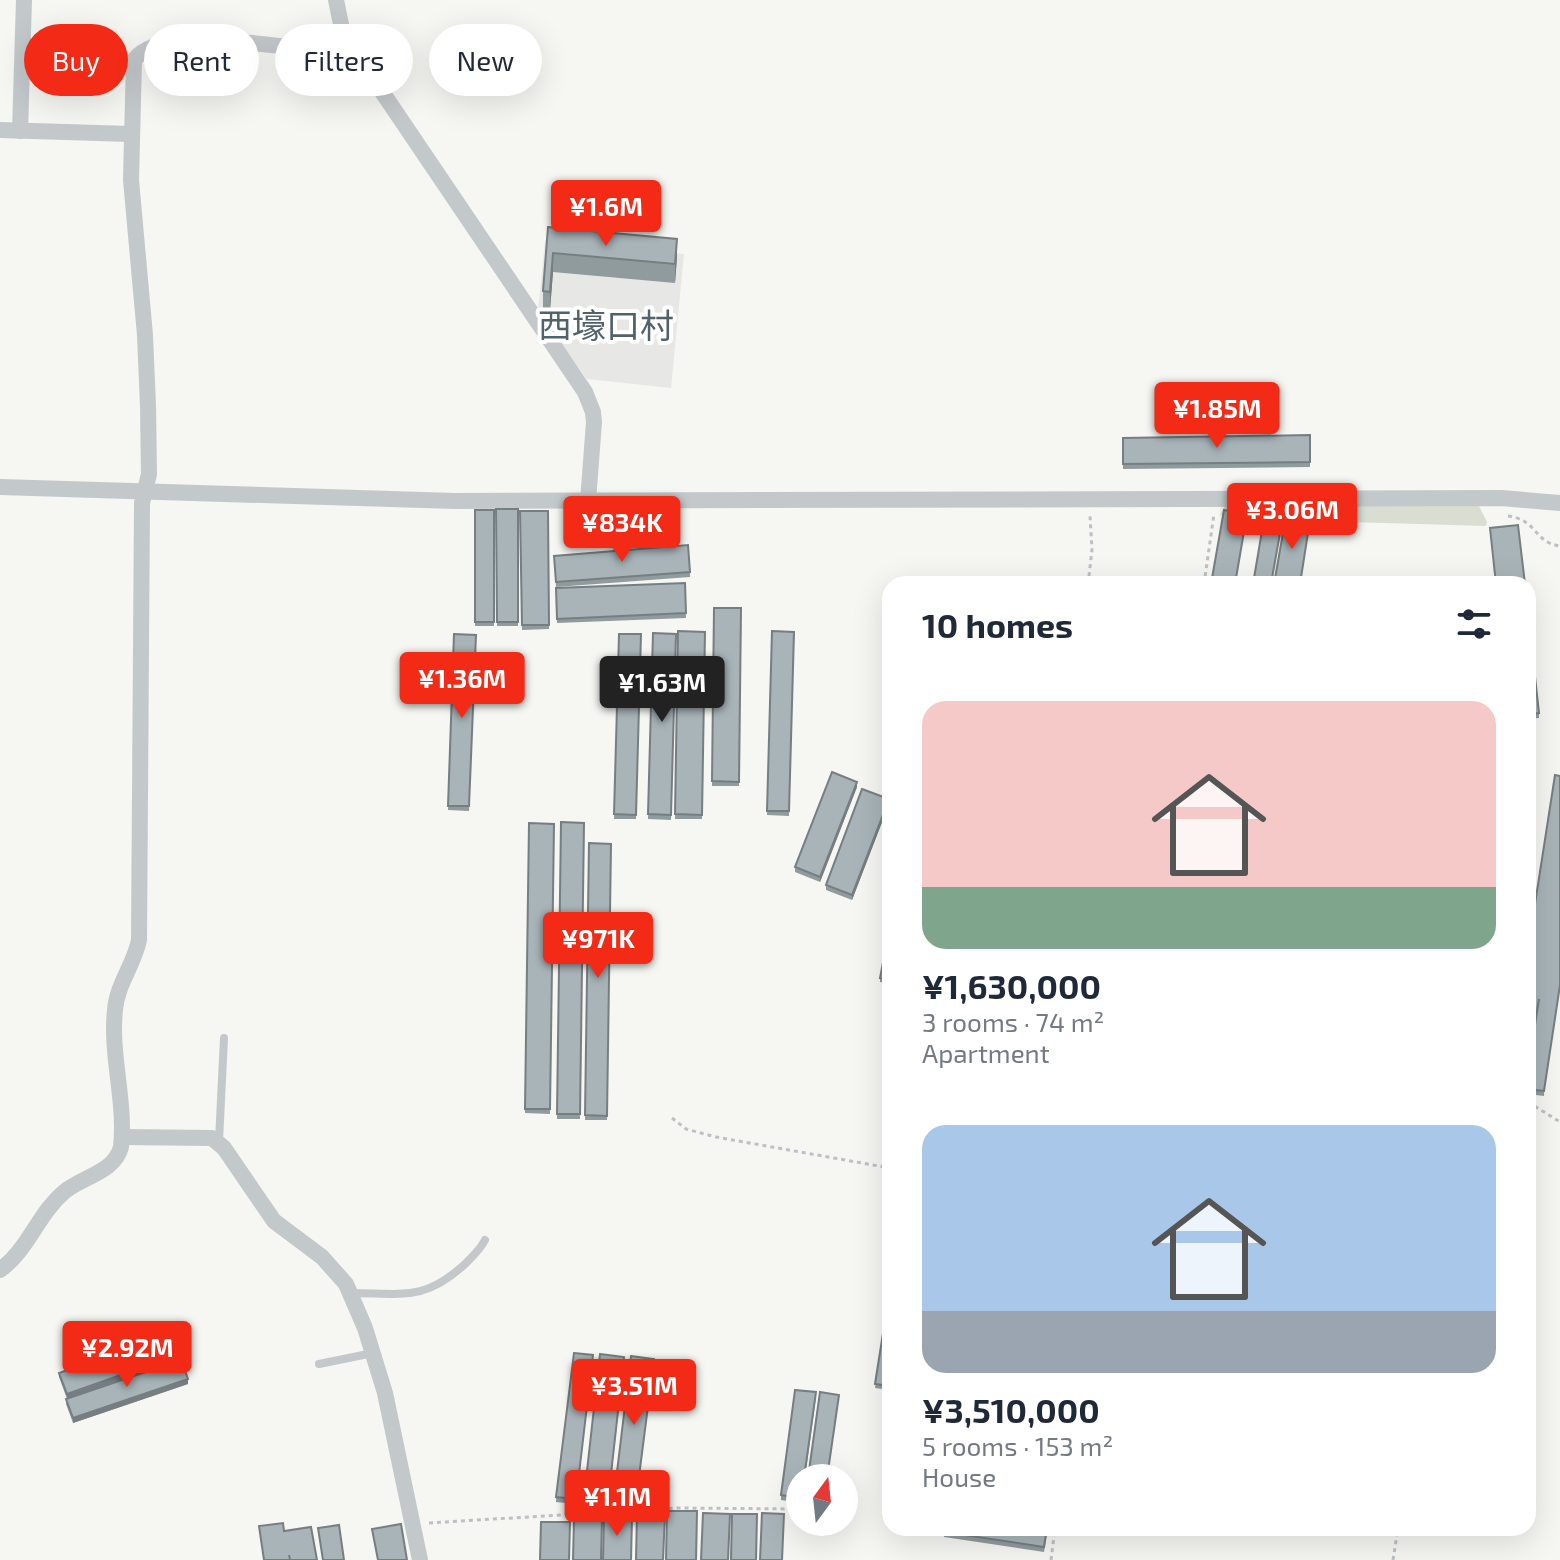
<!DOCTYPE html>
<html lang="en">
<head>
<meta charset="utf-8">
<style>
  body { margin:0; font-family:"Exo 2","Noto Sans SC",sans-serif; background:#f6f6f7; color:#1f2937; height:100vh; display:flex; flex-direction:column; font-size:30px; white-space:nowrap }
  * { box-sizing:border-box; margin:0 }
  p { font-size:26px; color:#747a83 }
  .icon { flex:none; width:44px; height:44px; fill:none; stroke:currentColor; stroke-width:2; stroke-linecap:round; stroke-linejoin:round }
  .map { position:relative; flex:1; overflow:hidden }
  .sheet { position:absolute; left:882px; top:576px; width:654px; height:960px; display:flex; flex-direction:column; background:#fff; border-radius:24px; box-shadow:0 8px 32px #0002 }
  .sheet>* { flex:none }
  .guide { position:absolute; left:24px; top:24px; width:738px; height:72px; display:flex; gap:16px }
  .needle { width:52px; rotate:15deg }
  .fabs { position:absolute; left:786px; top:1464px; display:grid; gap:16px }
  .fabs a { display:grid; place-items:center; width:72px; height:72px; border-radius:50%; background:#fff; box-shadow:0 8px 32px #0002; font-size:40px }
  .price { position:absolute; translate:-50% -68px; padding:0 18px; border-radius:8px; background:#f32a15; color:#fff; font-size:26px; line-height:52px; filter:drop-shadow(0 2px 4px #0008) }
  .price::after { content:''; position:absolute; left:50%; top:48px; width:24px; height:18px; margin-left:-12px; background:inherit; clip-path:polygon(0 0,100% 0,50% 100%) }
  .price.selected { background:#222; color:#fff }
  ul { padding:0; list-style:none }
  li { display:grid; align-content:center; gap:16px; height:424px; padding:0 40px }
  li span { display:grid; place-items:center; height:248px; border-radius:24px; color:#555 }
  li>.icon { margin-inline-start:auto }
  span .icon { width:144px; height:144px; fill:#fffc; stroke-width:1 }
  li b { font-size:34px }
  h2 { display:flex; justify-content:space-between; align-items:center; height:96px; padding:0 40px; font-size:34px }
  .tag { padding:0 28px; border-radius:36px; background:#fff; box-shadow:0 8px 32px #0002; font-size:28px; line-height:72px }
  .tag.selected { background:#f32a15; color:#fff }
  .map>svg:first-child { display:block }
  .built { fill:#e7e7e5 }
  .grass { fill:#d8ded2 }
  .lines { fill:none; stroke-linecap:round; stroke-linejoin:round }
  .path { stroke:#bec1c3; stroke-width:3; stroke-dasharray:4 4; stroke-linecap:butt }
  .lane { stroke:#c3c8cb; stroke-width:8 }
  .street { stroke:#c3c8cb; stroke-width:16 }
  .wall { fill:#909b9e }
  .shaded-wall { fill:#767e81 }
  .building { fill:#a8b4b8; stroke:#767e81; stroke-width:2 }
  .labels { text-anchor:middle; stroke-width:8; stroke-linejoin:round; paint-order:stroke }
  .quarter-label { font-size:34px; fill:#51626a; stroke:#fff }
</style>
</head>
<body>
<div class="map">
<svg width="1560" height="1560" viewBox="0 0 1560 1560">
  <rect width="100%" height="100%" fill="#f6f6f2"/>
  <path class="built" d="M545,240l139,14 -13,134 -84,-9 -49,-67z"/>
  <path class="grass" d="M1226,504l253,2 8,16 -1,4 -171,-5 -95,-6z"/>
  <g class="lines">
    <g class="path">
      <path d="M1508,516c30,4 25,26 52,30"/>
      <path d="M1088,584l4,-34 -2,-34"/>
      <path d="M1204,584l10,-70"/>
      <path d="M1528,1102l32,20"/>
      <path d="M672,1118l14,11 30,8 174,31"/>
      <path d="M429,1523l246,-15 125,1"/>
      <path d="M1051,1560l4,-32"/>
      <path d="M1393,1560l5,-32"/>
    </g>
    <g class="lane">
      <path d="M219,1141l5,-103"/>
      <path d="M350,1293c52,0 73,9 114,-28 8,-8 16,-15 21,-25"/>
      <path d="M319,1364l54,-11"/>
    </g>
    <g class="street">
      <path d="M336,0l7,34 242,358 8,20 1,10 -6,79"/>
      <path d="M0,130l130,4"/>
      <path d="M20,131l4,-131"/>
      <path d="M0,487l455,14 1046,-3 59,5"/>
      <path d="M122,1137l90,1 12,10 50,73 48,36 24,27 19,44 20,65 35,167"/>
      <path d="M0,1270c28,-20 38,-56 64,-78 19,-16 50,-19 57,-45 5,-46 -11,-92 -6,-137 2,-26 19,-45 24,-70l3,-437 7,-29 -1,-68 -3,-71 -14,-155 3,-120c28,-37 137,-12 181,-11l14,-6 13,-14"/>
    </g>
  </g>
  <g class="wall">
    <path d="M548,227l129,30 -2,26 -122,-11 -3,38h-7v-19z"/>
    <path d="M1310,435v32l-187,2v-31z"/>
    <path d="M496,509h22v117h-21z"/>
    <rect x="475" y="510" width="19" height="116"/>
    <path d="M520,511h28l1,118 -27,1z"/>
    <path d="M554,556l136,16v5l-134,10z"/>
    <path d="M685,583l1,35 -129,5 -1,-35z"/>
    <path d="M714,608h27l-2,178h-27z"/>
    <path d="M1528,613l11,100v5l-11,1z"/>
    <path d="M678,631l27,1 -3,187h-27z"/>
    <path d="M772,631l22,1 -5,184 -22,-1z"/>
    <path d="M653,633l23,1 -5,186 -23,-1z"/>
    <path d="M454,634l22,1 -7,176 -21,-1z"/>
    <path d="M619,634h22l-5,185h-22z"/>
    <path d="M890,726v33l-5,-1z"/>
    <path d="M1555,775l-11,321 -16,-2v-23l6,-39z"/>
    <path d="M857,787l-37,95 -25,-10v-5z"/>
    <path d="M889,804l-37,96 -26,-10v-5z"/>
    <path d="M561,822l23,1 -4,296h-23z"/>
    <path d="M529,823l25,1 -4,290 -25,-1z"/>
    <path d="M589,843l22,1 -4,276h-22z"/>
    <path d="M890,939v45l-10,-2v-4l8,-25z"/>
    <path d="M890,1289v101l-15,-2z"/>
    <path d="M593,1355l-17,149 -20,-2v-5z"/>
    <path d="M654,1359l-18,146 -22,-3v-5z"/>
    <path d="M624,1362l-16,143 -24,-2v-5z"/>
    <path d="M169,1363l-99,35 118,-14 -115,39 -7,-19 1,-5 -8,-22v-4z"/>
    <path d="M816,1397l-11,81h-5v25l-19,-3v-5z"/>
    <path d="M944,1528h104l-4,24 -100,-15z"/>
  </g>
  <g class="shaded-wall">
    <path d="M677,239v18l-2,26v-19z"/>
    <path d="M553,253v19l-3,38v-18z"/>
    <path d="M857,782v5l-37,95v-5z"/>
    <path d="M889,799v5l-37,96v-5z"/>
    <path d="M169,1358v5l-102,36v-5z"/>
    <path d="M188,1379v5l-115,39v-5z"/>
  </g>
  <g class="building">
    <path d="M548,227l129,12 -2,25 -122,-11 -3,39 -7,-1z"/>
    <path d="M1310,435v27l-187,2v-26z"/>
    <path d="M496,509h22v113h-21z"/>
    <rect x="475" y="510" width="19" height="112"/>
    <path d="M1224,510l23,4 -12,70h-24z"/>
    <path d="M520,511h28l1,114h-27z"/>
    <path d="M1286,516l24,4 -10,64h-26z"/>
    <path d="M1264,519l18,3 -11,62h-18z"/>
    <path d="M1518,525l7,59h-29l-6,-56z"/>
    <path d="M688,545l2,27 -134,10 -2,-26z"/>
    <path d="M685,583l1,30 -129,6 -1,-31z"/>
    <path d="M714,608h27l-2,174 -27,-1z"/>
    <path d="M1528,613l11,100 -11,1z"/>
    <path d="M678,631l27,1 -3,183 -27,-1z"/>
    <path d="M772,631l22,1 -5,179h-22z"/>
    <path d="M653,633l23,1 -5,181 -23,-1z"/>
    <path d="M454,634l22,1 -7,171h-21z"/>
    <path d="M619,634h22l-5,181 -22,-1z"/>
    <path d="M888,734h2v20h-5z"/>
    <path d="M832,772l25,10 -37,95 -25,-10z"/>
    <path d="M1555,775l5,1v209l-16,106 -16,-2v-18l11,-72 -11,62v-112z"/>
    <path d="M862,789l27,10 -37,96 -26,-10z"/>
    <path d="M561,822l23,1 -4,291h-23z"/>
    <path d="M529,823l25,1 -4,285h-25z"/>
    <path d="M589,843l22,1 -4,272 -22,-1z"/>
    <path d="M885,952l5,1v26l-10,-1z"/>
    <path d="M890,1289v97l-15,-2z"/>
    <path d="M161,1336l8,22 -102,36 -8,-21z"/>
    <path d="M574,1353l19,2 -17,144 -20,-2z"/>
    <path d="M600,1354l24,3 -16,144 -24,-3z"/>
    <path d="M631,1356l23,3 -18,141 -22,-3z"/>
    <path d="M181,1360l7,19 -115,39 -7,-19z"/>
    <path d="M795,1390l21,2 -12,86h-4v20l-19,-3z"/>
    <path d="M820,1392l19,3 -12,83h-19z"/>
    <path d="M667,1511h30l-1,49h-30z"/>
    <path d="M637,1512l28,2 -2,46h-27z"/>
    <path d="M703,1513l27,1 -2,46h-27z"/>
    <path d="M762,1513l22,1 -2,46h-22z"/>
    <path d="M732,1514h25l-1,46h-25z"/>
    <path d="M604,1516l28,1 -1,43h-28z"/>
    <path d="M574,1519l28,1 -1,40h-28z"/>
    <path d="M541,1522h29l-1,38h-29z"/>
    <path d="M283,1523l1,8 27,-4 6,33h-27l-1,-5 1,5h-26l-5,-34z"/>
    <path d="M401,1524l6,36h-29l-6,-31z"/>
    <path d="M339,1525l5,35h-21l-5,-32z"/>
    <path d="M944,1528h103l-3,19 -100,-15z"/>
  </g>
  <g class="labels">
    <g class="quarter-label">
      <text x="606" y="338">西壕口村</text>
    </g>
  </g>
</svg>
<div class="fabs">
<a><svg class="needle" viewBox="-14 -14 28 28"><path d="M0-13l5 13h-10z" fill="#e53935"/><path d="M0 13l5-13h-10z" fill="#747a83"/></svg></a>
</div>
<b class="price" style="left:606px;top:248px">¥1.6M</b>
<b class="price" style="left:1217px;top:450px">¥1.85M</b>
<b class="price" style="left:1292px;top:551px">¥3.06M</b>
<b class="price" style="left:622px;top:564px">¥834K</b>
<b class="price" style="left:462px;top:720px">¥1.36M</b>
<b class="price selected" style="left:662px;top:724px">¥1.63M</b>
<b class="price" style="left:598px;top:980px">¥971K</b>
<b class="price" style="left:127px;top:1389px">¥2.92M</b>
<b class="price" style="left:634px;top:1427px">¥3.51M</b>
<b class="price" style="left:617px;top:1538px">¥1.1M</b>
<div class="guide">
<a class="tag selected">Buy</a>
<a class="tag">Rent</a>
<a class="tag">Filters</a>
<a class="tag">New</a>
</div>
<section class="sheet">
<h2>10 homes<svg class="icon" aria-label="filters" viewBox="0 0 24 24"><path d="M4 7h16M4 17h16"/><circle cx="9" cy="7" r="2"/><circle cx="15" cy="17" r="2"/></svg></h2>
<ul>
<li><span style="background:linear-gradient(#f6c9c9 75%,#7fa58c 0)"><svg class="icon" aria-label="home" viewBox="0 0 24 24"><path d="M3 11l9-7 9 7M6 9v11h12V9"/></svg></span><div><b>¥1,630,000</b><p>3 rooms · 74 m²</p><p>Apartment</p></div></li>
<li><span style="background:linear-gradient(#a9c7e8 75%,#9aa5b1 0)"><svg class="icon" aria-label="home" viewBox="0 0 24 24"><path d="M3 11l9-7 9 7M6 9v11h12V9"/></svg></span><div><b>¥3,510,000</b><p>5 rooms · 153 m²</p><p>House</p></div></li>
</ul>
</section>
</div>
</body>
</html>
